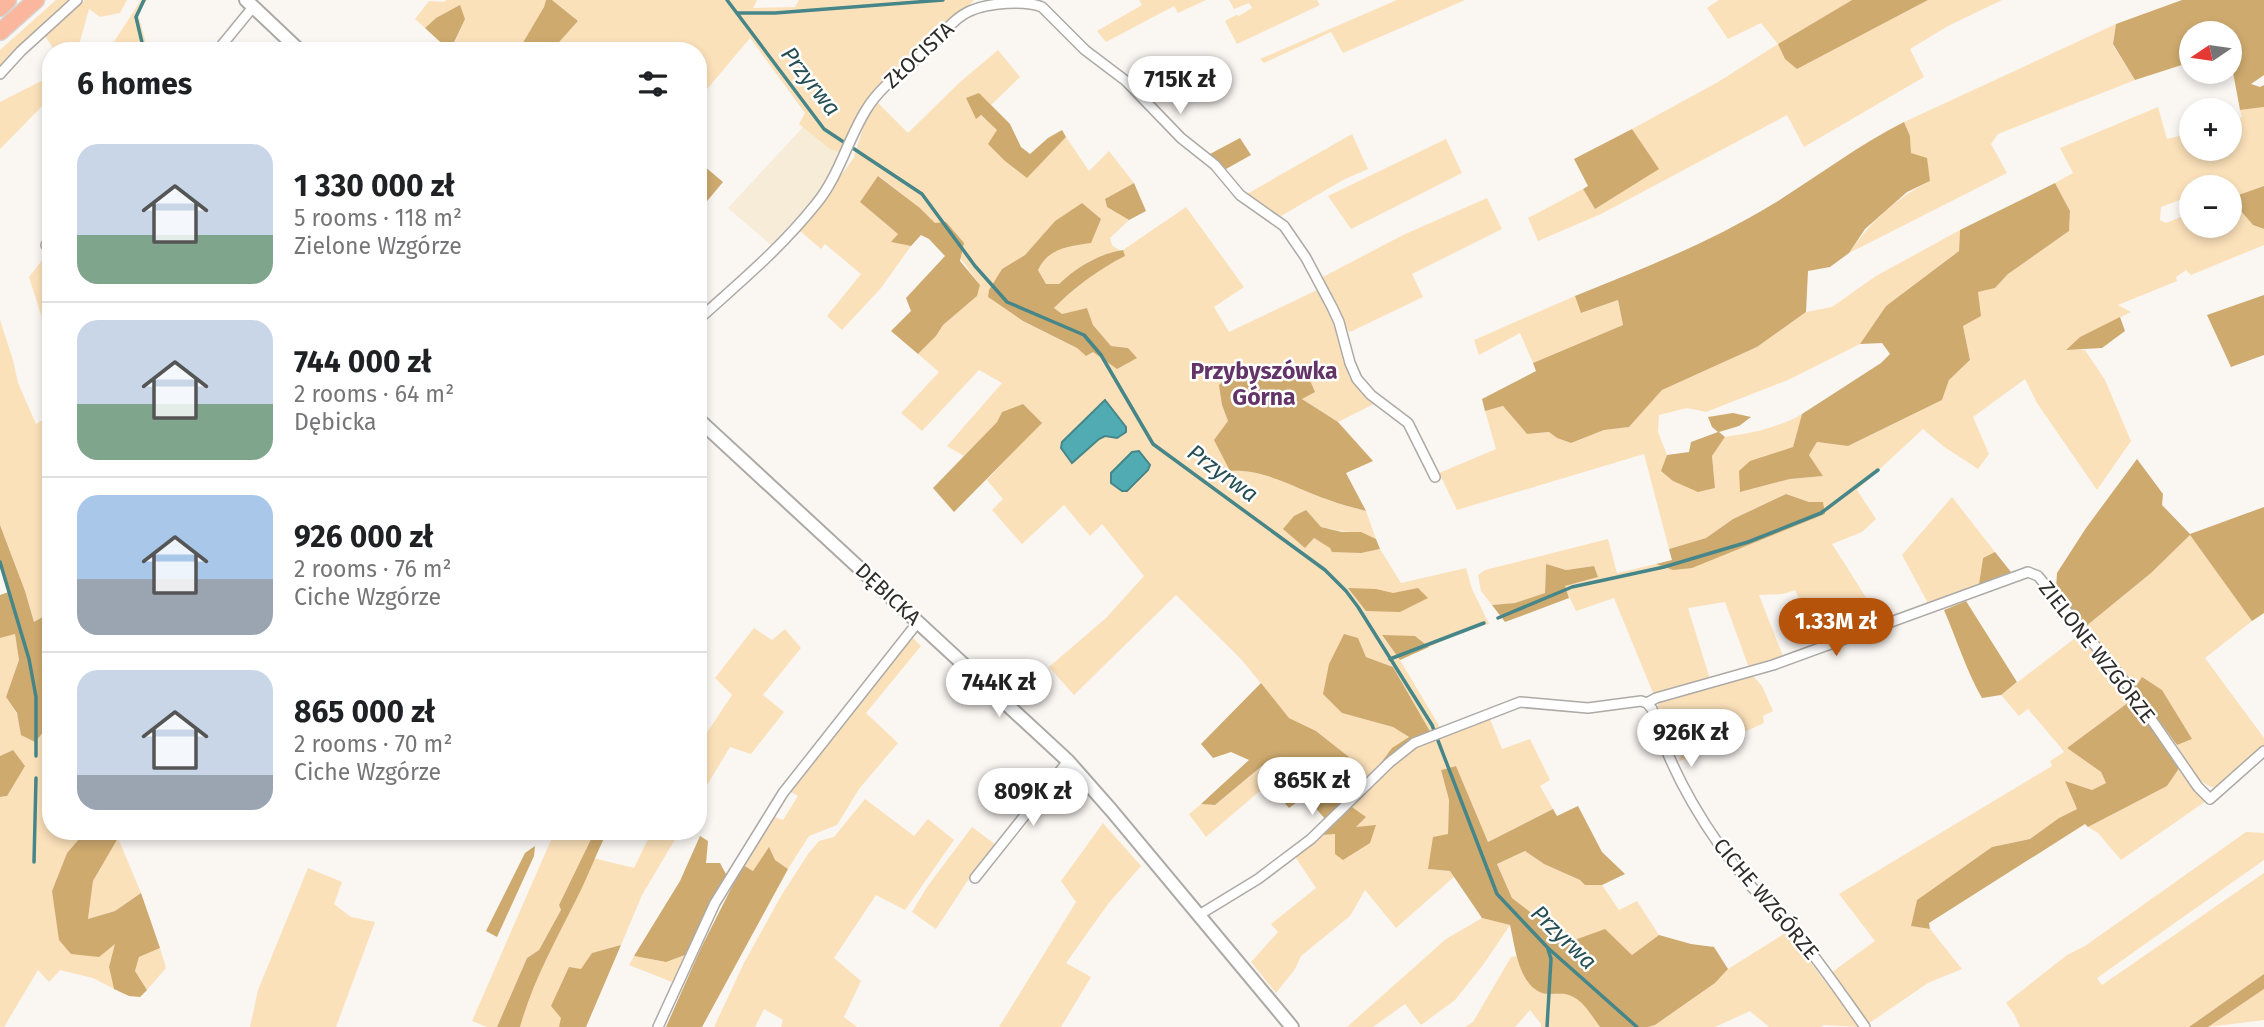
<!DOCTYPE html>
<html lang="en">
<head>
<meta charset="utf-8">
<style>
  body { margin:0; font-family:"Fira Sans",sans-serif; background:#f6f6f6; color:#202124; height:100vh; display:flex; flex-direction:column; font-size:26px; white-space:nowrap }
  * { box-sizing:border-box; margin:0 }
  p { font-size:23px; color:#757577 }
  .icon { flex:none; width:38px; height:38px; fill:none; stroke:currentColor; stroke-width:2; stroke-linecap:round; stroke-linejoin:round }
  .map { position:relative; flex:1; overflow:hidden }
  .drawer { position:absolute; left:42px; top:42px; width:665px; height:798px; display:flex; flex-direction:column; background:#fff; border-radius:28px; box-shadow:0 4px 10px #0003 }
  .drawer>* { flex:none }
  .needle { width:46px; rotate:257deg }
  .fabs { position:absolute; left:2179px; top:21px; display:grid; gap:14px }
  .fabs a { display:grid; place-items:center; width:63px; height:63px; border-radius:50%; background:#fff; box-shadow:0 4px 10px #0003; font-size:35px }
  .price { position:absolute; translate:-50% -60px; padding:0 16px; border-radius:24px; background:#fff; color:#222; font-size:23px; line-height:46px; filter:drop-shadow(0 2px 4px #0008) }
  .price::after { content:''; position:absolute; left:50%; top:42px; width:21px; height:16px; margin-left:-10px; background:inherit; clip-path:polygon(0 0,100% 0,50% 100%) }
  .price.active { background:#b45309; color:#fff }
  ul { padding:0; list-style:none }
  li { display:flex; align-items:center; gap:21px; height:175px; padding:0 35px }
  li+li { border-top:2px solid #e0e0e0 }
  li span { display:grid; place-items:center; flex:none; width:196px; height:140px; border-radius:21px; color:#555 }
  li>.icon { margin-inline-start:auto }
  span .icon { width:84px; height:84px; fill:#fffc; stroke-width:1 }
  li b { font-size:30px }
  h2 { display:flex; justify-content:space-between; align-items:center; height:84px; padding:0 35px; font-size:30px }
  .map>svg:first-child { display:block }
  .industrial { fill:#f7ecd7 }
  .green { fill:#fbe1ba; fill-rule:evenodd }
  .forest { fill:#ceaa6f }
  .water { fill:#50acb2; stroke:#468689; stroke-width:2 }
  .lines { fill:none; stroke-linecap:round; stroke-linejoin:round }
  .stream { stroke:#468689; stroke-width:3.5 }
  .street-casing { stroke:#adaaa6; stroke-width:12 }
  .secondary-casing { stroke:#adaaa6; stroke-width:16 }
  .highway-casing { stroke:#d5d5d4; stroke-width:19 }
  .street { stroke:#fff; stroke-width:9 }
  .secondary { stroke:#fff; stroke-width:12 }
  .highway { stroke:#fab79d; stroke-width:16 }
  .labels { text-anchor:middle; stroke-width:5; stroke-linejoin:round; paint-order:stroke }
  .street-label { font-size:21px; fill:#2d2c2a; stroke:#fff }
  .water-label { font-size:23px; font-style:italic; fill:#254f52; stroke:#fff }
  .neighbourhood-label { font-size:23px; font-weight:bold; fill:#623468; stroke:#fff }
</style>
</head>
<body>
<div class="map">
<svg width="2264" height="1027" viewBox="0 0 2264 1027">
  <rect width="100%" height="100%" fill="#faf6f2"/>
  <path class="industrial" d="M803,127l40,26 -28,44 -44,48 -43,-37z"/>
  <g class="green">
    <path d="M56,0h16l-72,69v-19z"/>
    <path d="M85,0h42l-7,13 -20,4 -11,-8 -10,36 2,6h-26l-10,-15z"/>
    <path d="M141,0h6l-9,14 10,37h-40z"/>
    <path d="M446,0h100l-2,7 -26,44h-67l14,-32 -29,-1 -11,10 -10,-9 14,-18 15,1z"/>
    <path d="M552,0h205l-4,8 42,-1 4,-7h175c-30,36 -73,60 -103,95 -14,17 -20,38 -28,58l-13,-4 -31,-25 6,-11 -55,-75 -52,62v-49h-147l27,-30z"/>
    <path d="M1139,0h67l-28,13 -4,-7 -68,36 -9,-11 45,-26z"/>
    <path d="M1229,0h88l3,5 -83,39 -12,-23 11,-6 3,1 13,-8 -3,-5 -15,6z"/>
    <path d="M1397,0h68l-122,53 -12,-21 -67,31 -4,-4z"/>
    <path d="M1719,0h133l-74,44 19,25 131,-69h74l-54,26 -38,23 14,28 -120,70 -17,-32 -186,99 -63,27 -10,-23 55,-29 12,20 63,-40 -26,-40 86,-47 60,-38 -17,-21 -33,16 -21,-31z"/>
    <path d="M2116,24l-3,21 22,35 -137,54 -7,10 16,29 -158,80c21,-31 48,-56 81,-72l-19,-28 -1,-17 -6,-14z"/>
    <path d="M998,50l22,27 -29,28 -12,-11 -3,24 4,-3 18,15 29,47 39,-40 23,34 20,-20 25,32 -29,17 2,7 22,13 -19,18 2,7 8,6c-23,4 -45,17 -61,33h-13l-8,-14c8,-18 17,-19 34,-25l10,-42 -27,18 -30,34 -23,14 -14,28 35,24 54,27 9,8 6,-4 36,-4 -17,-2 -18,-21 -6,-17 -25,6 -8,-6c21,-20 44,-39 70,-52l-1,-6 63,-43 58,80 -30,20 15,25 90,-43 17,40 13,48 25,27 -36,18 -36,-23 -17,-27 -20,-6 -43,39 6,16 2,50c36,-2 66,18 99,29 12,5 24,7 37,11l10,28c-17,-8 -36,-7 -55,-12l-16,21 9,-10c21,14 42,16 66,11l21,34 65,-15 6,21 17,35 -17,4 -43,19 -14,-11h-33l18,24 41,69 -10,4 -38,-66 -27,-10 -8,-19 -16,75 52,14 16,11c-25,15 -41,40 -63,59l-20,-21 22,-19 -33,-26 -27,-13 -48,-59 -65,-64 -102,100 -25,-28 57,-49 38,-42 -42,-52 -12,12 -26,-31 -42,39 -30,-34 11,-11 -16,-19 54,-58 -39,-10 -5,10 -33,34 -17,-10 55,-63 -23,-13 -57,61 -21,-18 38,-41 -21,-18 18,-18 7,-11 34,-29 3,-11 -45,-61 -15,-16 -41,-32 -19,26 38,32 -6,8 19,4 -30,42 -39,42 -15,-14 34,-42 -36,-30 -4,5 -21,-18 53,-72 14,-43 10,-14 31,31 51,-50z"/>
    <path d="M51,76v21l-51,52v-47z"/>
    <path d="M2158,107l9,32 24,-6v16h39v-28l12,-4 -2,-7 24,-3v79l-33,12 22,27 11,4v16l-73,30 -5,-5 -10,7 1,4 -59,24 13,7 -51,25 -13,12 18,1 20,30 26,61 -34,49 -60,-87 -12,-24 -52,38 16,37 -11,15 -35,-23 -20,-17 -66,61 19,29 -14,13 -30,12 49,77 -61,21 -25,-52 -12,4 -24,1 24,61 -34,12 -24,-66 -37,6 22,71 -57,14 -39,-95 -38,13 -12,-25 33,-9 -3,-11 -28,4 -20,-6 -1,29 -30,10 -23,2 -11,-14 -3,-16 7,-5 123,-31 9,34 39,-9 17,6 72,-24 80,-32 -16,-12 -23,-8 -53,25 -27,19 -37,11 -25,-95 -187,56 -18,-37 57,-24 -11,-38 18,-5 24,28 23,-2 7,6 14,5 33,-13 25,-3 33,-37 95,-43 49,-35 26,-5 44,-31 84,-46 -1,21 -73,55 -26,38 -72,36 -82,32 -19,-4 -28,7 -1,17 9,23 -5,16 53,17 -3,-32 13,-19c27,-4 53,-9 77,-23l-9,33 -17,7 -36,38 50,-13 33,-3 -14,-21 8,-13 31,4 94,-46 7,-20 21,-20 -7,-34 14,-34 18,-4 13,-14 61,-43 1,-20 -15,-28 18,-10 -13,-25zM2227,184l3,14v28h-39v-13l-25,10 -6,-3 1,-13 30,-11v-9h26z"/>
    <path d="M1352,134l16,35 -25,11 -62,36 -27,-15 -7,-7z"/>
    <path d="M1446,139l16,34 -111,56 -23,-33z"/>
    <path d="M1487,198l15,31 -90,45 11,23 -73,35 -3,-3 -26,-51 82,-43z"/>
    <path d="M51,249v72h-8l-14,-44z"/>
    <path d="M1575,296l7,17 36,-13 5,25 -90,38 -13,-30 -41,22 -5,-15z"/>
    <path d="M0,320l13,40 5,23 18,41 13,-8 2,2v194l-17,10 -9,-31 -25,-66z"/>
    <path d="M1952,497l43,55 -12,6 -4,26 -50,21 -27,-50z"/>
    <path d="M2190,535l62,86 -47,37 59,80v7l-49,43c-19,-4 -28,-27 -38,-43l15,-6 -57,-51 -50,-61 66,-54z"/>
    <path d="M754,628l18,12 13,-11 16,19 -38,47 21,17 -33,42 -21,-7 -32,53v-54l34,-51 -17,-17z"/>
    <path d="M15,634l4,26 -13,37 29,45 16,-19v108h35l-19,22 -15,38 64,52 -7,24 5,22 -21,-11 -33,-8 -11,12 -11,-12 -34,57h-4v-230l7,-1 6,-46 -13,6v-118z"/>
    <path d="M2079,635l54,64 -66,49 34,24 5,11 -14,7 -26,-8 11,27 -18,9 -29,21 -38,8 -75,53 -6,26 19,3 32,40 -34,14 -60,41 -36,-52 43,-31 -36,-47 213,-128 -2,-5 14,-9 -2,-3 -34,-40 -9,7 -18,-21z"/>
    <path d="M911,636l10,10 -55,67 32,30 -39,46 -22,36 -28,11 -21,33 -13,-9 -22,11 -10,-6 29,-49 11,4 15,-24 -7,-4v-6z"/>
    <path d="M1748,676h5l9,10 11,25 -10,5 1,7 -86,39 3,-7 -2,-7h-7l-15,-40 3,-7z"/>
    <path d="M1490,719l12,30 28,-10 20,41 -10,6 13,23 -65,33 -32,-76 -15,4 8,30 -1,34 -19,35 21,2 5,5 -59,52 -31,-38 -15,26 -49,40 -6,13 -19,24 -25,-31 27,-30 -7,-8 45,-36 -22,-33 29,-20 12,-1 20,-6 11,-11 -14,-10 39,-42 19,-15z"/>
    <path d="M1263,766h11l-6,18 -62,53 -17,-23 12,-10 14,1z"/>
    <path d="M2180,767l26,34 -85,59 -23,-27 -10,-6 79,-41z"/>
    <path d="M865,799l49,37 14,-17 26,21 -49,70 -29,-15 -42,63 27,23 -17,36 13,10h-76l2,-7 -19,-11 -9,18h-41l30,-64 37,-67 27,-42 11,-13 15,-4z"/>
    <path d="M1103,823l38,43 -33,38 -42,59 25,14 -30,50h-62l77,-125 -15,-21z"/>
    <path d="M972,827l24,18 -26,32 -34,52 -24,-17 15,-25z"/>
    <path d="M555,831h40l-36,74 2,5 -22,40 -12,8 -30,69h-10l-15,-6z"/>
    <path d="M652,831h28l-38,64 -21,50 -29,8 -33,74h-39c17,-60 51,-111 73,-169l41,10z"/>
    <path d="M2246,832l18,1v27l-167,118 5,7 162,-112v101l-75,53h-169l-6,-13 -8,-11 61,-48 18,-9z"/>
    <path d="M118,838l23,55 -26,18 -27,8 5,-38z"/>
    <path d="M1525,851l19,13 36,16 5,5h17l17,25 18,-9 22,34 -27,20 -63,-13 -57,-44 -15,-34z"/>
    <path d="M308,868l34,14 -8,22 17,13 24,5 -39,105h-86l8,-37z"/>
    <path d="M1482,918l28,7 -27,40 -28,35 -34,25 -16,-21 -32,23h-26l99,-88z"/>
    <path d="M1787,932l73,95 -36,-2 -3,2h-52l-19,-16 -35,16h-67l7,-2 60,-42 13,-14z"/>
    <path d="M160,948l6,20 -19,22 -12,-19 4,-14z"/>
    <path d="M685,955l-13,27 -43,-17 5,-9 31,6z"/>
    <path d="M1516,956l12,26 14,11 26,1 14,7 18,26h-59v-3l-11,-14 -15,17h-50l8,-5 38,-65z"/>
    <path d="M2264,989v31l-56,7z"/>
  </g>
  <g class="forest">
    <path d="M546,0h6l26,21 -27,30h-33l26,-44z"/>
    <path d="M1852,0h76l-131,69 -12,-10 -7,-15z"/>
    <path d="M2182,0h82v75l-13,9 9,3 4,-2v22l-24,3 -10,-54v-23h-39v29l-56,18 -22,-36 3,-20z"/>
    <path d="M460,5l5,14 -15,32 -25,-23 11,-10z"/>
    <path d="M979,93l31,31 11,23 9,7 18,-16 14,-8 4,7 -39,41 -22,-17 -17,-17 9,-14 -16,-15 -5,4 -10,-21z"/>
    <path d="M1904,122l6,14 1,17 16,5 3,23 -23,11 -42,37 -16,24 -19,14 -22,4 -2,41 -49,35 -95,43 -33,37 -25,3 -33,13 -14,-5 -8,-6 -22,2 -24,-28 -18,5 -3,-12 54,-28 -3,-8 90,-38 -5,-25 -37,13 -6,-17c67,-27 136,-54 198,-92 44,-27 85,-59 131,-82z"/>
    <path d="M1632,129l27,40 -64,40 -12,-20 5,-3 -14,-27z"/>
    <path d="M1240,138l11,17 -25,14 -16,-15z"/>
    <path d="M698,161l25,21 -25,30z"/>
    <path d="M878,176l42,32 15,15 11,-1 18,21 -4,18 20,24 -3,11 -34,29 -7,11 -18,18 -27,-23 20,-20 -5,-13 39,-42 -16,-17 -8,-4 -10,11 -20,-4 7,-8 -38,-32z"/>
    <path d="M1134,183l12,28 -17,9 -22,-13 -2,-8z"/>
    <path d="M2055,183l15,28 -1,20 -61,43 -13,14 -17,4 3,24 -18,10 7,34 -21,20 -7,20 -94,46 -31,-4 -8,13 14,21 -33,3 -50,13 -1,-21 11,-10 43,-14 9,-33 79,-51 9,-9 -8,-11 -22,1 26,-38 73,-55 1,-21z"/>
    <path d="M2264,186v43l-11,-4 -23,-27z"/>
    <path d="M1082,203l19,16 -10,24c-22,3 -43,5 -53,27l8,14h13c18,-17 39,-30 64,-34l2,6c-26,13 -50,31 -71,52l8,6 25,-6 6,17 18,21 17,2 9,10 -20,11 -24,-17 -7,4 -9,-8 -54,-27 -35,-24 1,-7 13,-21 23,-14 30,-34z"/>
    <path d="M2264,295v60l-33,12 -24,-52z"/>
    <path d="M2120,317l5,14 -23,17 -36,2 14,-13z"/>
    <path d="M1265,366l20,6 20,-3 10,23 -13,7 36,23 35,39 -27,12 20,38c-13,-4 -25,-6 -37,-11 -33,-11 -63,-31 -99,-29l-16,-31 14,-19 -6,-16 -3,-20 10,-10z"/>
    <path d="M1023,404l19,19 -88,89 -21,-24 64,-66 5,-10z"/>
    <path d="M1733,413l18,4 -12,9 -20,6 6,5 -13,19 3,32 -17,4 -25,-11 -12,-10 6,-16 22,-3 2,-10 27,-10 -6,-5 -4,-10z"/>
    <path d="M2137,459l26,35 -1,11 28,29 74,-27v106l-12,8 -62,-86 -39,38 -66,54 -29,-38 1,-16 29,-45z"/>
    <path d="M1786,494l23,8h14l2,12 -133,54 -19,2 -17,-6 16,-4 -3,-11 37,-11 27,-19z"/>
    <path d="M1306,510l15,17 21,5h19l15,7 4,10 -19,4 -29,-1 -2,-4 -16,-10 -9,10 -22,-19 11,-13z"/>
    <path d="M0,525l25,66 9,31 17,-10v111l-16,19 -14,-7 -4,-22 -11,-16 13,-37 -4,-26 -15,4v-43l9,-3 -9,-25z"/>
    <path d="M1995,552l16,20 -32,12 4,-26z"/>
    <path d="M1546,564l20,6 28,-4 4,11 -33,9 4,12 -64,24 -13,-17 23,-2 30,-10z"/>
    <path d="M1348,588l28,1 17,4 25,-5 10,10 -28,14 -34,-1z"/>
    <path d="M1966,601l51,81 -16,13 -19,3c-16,-28 -25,-58 -38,-88z"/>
    <path d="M1344,634l14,4 8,19 27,10 38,66 -39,22 -15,13 15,-20 17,-11 -16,-10 -51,-14 -19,-19 6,-30z"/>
    <path d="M1382,635l33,1 14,11 -29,13z"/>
    <path d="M2142,677l20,13 30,49 -15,6 -42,-57z"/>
    <path d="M1261,683l28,35 27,13 33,26 -21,19 19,21 -21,23 -21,-24 -16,12 -21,-24 5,-18h-11l-47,39 -14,-1 48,-44 -18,-8 -18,6 -12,-14z"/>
    <path d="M2133,699l47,68 -13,19 -79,41 -3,-3 -156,99 1,6 -19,-3 6,-26 75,-53 38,-8 29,-21 18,-9 -12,-28 27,9 14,-7 -5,-11 -34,-24z"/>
    <path d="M13,750l12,16 -18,30 -7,1v-41z"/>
    <path d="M1456,766l32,76 65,-33 4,7 21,-10 24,46 23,22 -23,11h-17l-5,-5 -36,-16 -19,-13 -28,13 15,34 57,44 36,-13 27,26 27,-20 32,9 23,3 14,22 -13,14 -60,42 -7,2h-48c-10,-13 -18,-30 -35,-33 -7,-1 -16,1 -23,-1 -24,-9 -27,-47 -32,-68l-28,-7 -32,-47 -22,-2 5,-32 15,-3 1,-34 -8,-30z"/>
    <path d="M1352,807l14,10 -10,10 20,-2 -6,18 -27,17 -8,-6v-20l-12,1z"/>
    <path d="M86,831h30l2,7 -25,43 -5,38 27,-8 26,-18 19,55 -21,9 -4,14 12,19 -7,7 -11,-1 -15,-7 -5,-22 6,-23 -16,13 -28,-3 -12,-14 -7,-49 15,-38z"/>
    <path d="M595,831h13c-12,22 -20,46 -32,69 -21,42 -43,81 -56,127h-23l30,-69 12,-8 22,-40 -2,-5z"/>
    <path d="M700,836l8,5 -2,22h14l7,13 -42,79 -19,7 -32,-6 46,-75z"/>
    <path d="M535,846l-1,10 -37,81 -11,-6 39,-78z"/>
    <path d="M769,847l6,13 13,9 -86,158h-36l35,-79 42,-83 10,6z"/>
    <path d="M621,945l-35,82h-27l2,-9 -10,-12 18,-39 12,2 11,-16z"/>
    <path d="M2264,974v15l-56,38h-19z"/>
  </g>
  <g class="water">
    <path d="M1105,400l21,27v5l-9,6 -12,-2 -6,3 -27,24 -11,-15 1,-6z"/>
    <path d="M1139,451l11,14 -2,5 -21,21h-5l-11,-8v-10l21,-21z"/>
  </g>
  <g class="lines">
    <g class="stream">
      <path d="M144,0l-8,17 8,34"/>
      <path d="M727,0l97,129 98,65 53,72 32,36 77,33 17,20 52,89 172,126 21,21 12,16 74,118 65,169 51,54 89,79"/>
      <path d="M737,13h38l168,-13"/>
      <path d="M0,562l29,97 7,38v59"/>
      <path d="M1498,618l74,-31 92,-20 84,-25 73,-29 57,-43"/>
      <path d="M1390,659l94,-36"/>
      <path d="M34,862l2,-84"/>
      <path d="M1547,1027l4,-68 -3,-10"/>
    </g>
    <defs>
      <g id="street">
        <path d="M217,51l36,-44"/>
        <path d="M0,74l21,-23 56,-51"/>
        <path d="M46,245l5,-6"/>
        <path d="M698,320c43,-39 81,-70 118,-116 23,-28 31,-63 50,-94 15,-25 39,-40 60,-59 14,-13 26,-32 44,-40 18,-8 55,-11 72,-4l43,43 41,31 55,57 34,27 25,30 44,31 22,32 26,49 7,15 11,41 7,16 14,16 37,28 27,54"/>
        <path d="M1647,703l9,-5 117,-33 255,-93 10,4 91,111 69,100 12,12 54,-48"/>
        <path d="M975,878l93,-117"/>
        <path d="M1199,915l59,-36 53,-40 79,-77 24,-19 106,-41 68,6 53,-7 6,2 5,6c18,64 56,126 99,177 15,17 33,32 47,50 24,29 45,60 67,91"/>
        <path d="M658,1027l57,-124 68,-110 135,-171"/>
      </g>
      <g id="secondary">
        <path d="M246,0l54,51"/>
        <path d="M698,419l370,342 44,50 180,216"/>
      </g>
      <g id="highway">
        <path d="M0,8l8,-8"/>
        <path d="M0,32l36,-32"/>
      </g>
    </defs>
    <use href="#street" class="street-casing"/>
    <use href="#secondary" class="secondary-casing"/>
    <use href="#highway" class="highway-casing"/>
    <use href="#street" class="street"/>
    <use href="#secondary" class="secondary"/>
    <use href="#highway" class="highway"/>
  </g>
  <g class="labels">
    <g class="street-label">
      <text transform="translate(919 55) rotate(-43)" y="7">ZŁOCISTA</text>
      <text transform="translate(888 594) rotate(43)" y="7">DĘBICKA</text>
      <text transform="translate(2097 652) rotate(52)" y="7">ZIELONE WZGÓRZE</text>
      <text transform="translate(1766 899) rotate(50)" y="7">CICHE WZGÓRZE</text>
    </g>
    <g class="water-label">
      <text transform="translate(811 81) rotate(52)" y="8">Przyrwa</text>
      <text transform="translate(1223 473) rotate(36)" y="8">Przyrwa</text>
      <text transform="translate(1564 937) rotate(44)" y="8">Przyrwa</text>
    </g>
    <g class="neighbourhood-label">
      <text x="1264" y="379">Przybyszówka<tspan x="1264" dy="26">Górna</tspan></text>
    </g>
  </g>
</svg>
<div class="fabs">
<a><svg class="needle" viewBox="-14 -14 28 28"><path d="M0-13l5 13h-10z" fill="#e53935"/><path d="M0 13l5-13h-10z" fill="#757577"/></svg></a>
<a>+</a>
<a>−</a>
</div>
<b class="price" style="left:1180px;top:116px">715K zł</b>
<b class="price active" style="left:1836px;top:658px">1.33M zł</b>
<b class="price" style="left:999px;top:719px">744K zł</b>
<b class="price" style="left:1691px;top:769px">926K zł</b>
<b class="price" style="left:1312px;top:817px">865K zł</b>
<b class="price" style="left:1033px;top:828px">809K zł</b>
<section class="drawer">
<h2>6 homes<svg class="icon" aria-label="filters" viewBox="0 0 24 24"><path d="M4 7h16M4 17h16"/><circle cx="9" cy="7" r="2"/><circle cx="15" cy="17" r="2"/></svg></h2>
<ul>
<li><span style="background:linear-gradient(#c9d6e8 65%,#7fa58c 0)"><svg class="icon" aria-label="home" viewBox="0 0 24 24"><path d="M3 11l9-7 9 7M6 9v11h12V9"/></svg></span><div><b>1 330 000 zł</b><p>5 rooms · 118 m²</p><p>Zielone Wzgórze</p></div></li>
<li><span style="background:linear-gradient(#c9d6e8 60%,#7fa58c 0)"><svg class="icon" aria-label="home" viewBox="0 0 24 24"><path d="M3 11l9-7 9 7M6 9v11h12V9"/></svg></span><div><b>744 000 zł</b><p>2 rooms · 64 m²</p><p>Dębicka</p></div></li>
<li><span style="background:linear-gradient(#a9c7e8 60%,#9aa5b1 0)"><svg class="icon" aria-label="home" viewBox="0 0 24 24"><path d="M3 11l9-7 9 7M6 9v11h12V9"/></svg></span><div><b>926 000 zł</b><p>2 rooms · 76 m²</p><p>Ciche Wzgórze</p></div></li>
<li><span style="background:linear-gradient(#c9d6e8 75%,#9aa5b1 0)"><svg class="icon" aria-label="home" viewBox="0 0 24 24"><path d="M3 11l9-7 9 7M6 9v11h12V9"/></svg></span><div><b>865 000 zł</b><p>2 rooms · 70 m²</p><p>Ciche Wzgórze</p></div></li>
</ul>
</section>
</div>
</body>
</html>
